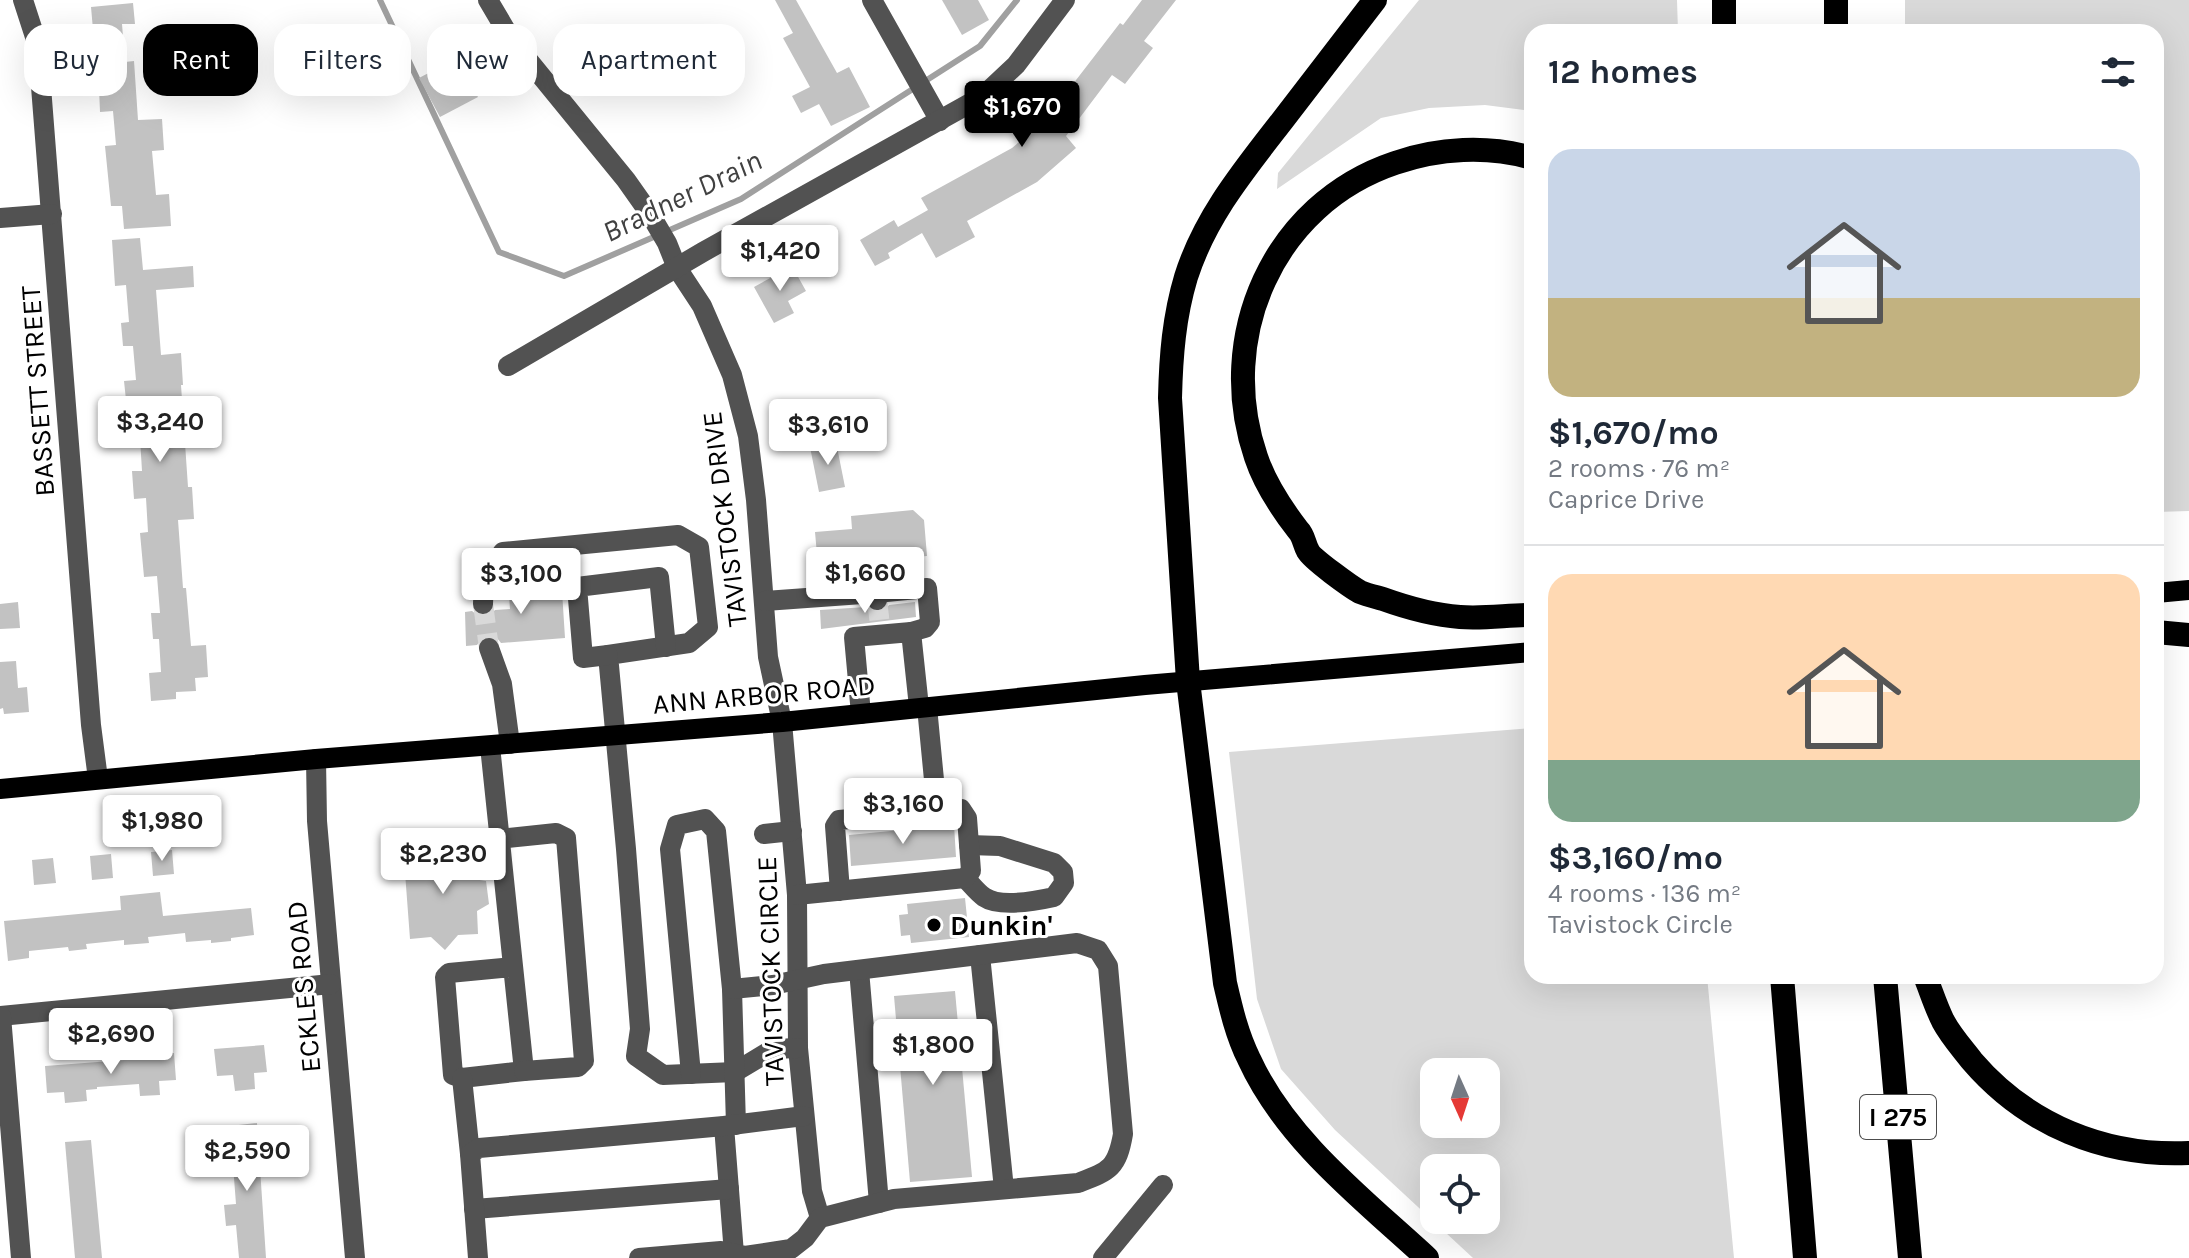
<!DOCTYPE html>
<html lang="en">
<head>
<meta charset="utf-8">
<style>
  body { margin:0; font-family:Karla,sans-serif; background:#f2f2f3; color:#1f2937; height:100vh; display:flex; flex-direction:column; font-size:30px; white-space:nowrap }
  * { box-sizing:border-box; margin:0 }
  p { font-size:26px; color:#747a83 }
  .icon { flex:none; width:44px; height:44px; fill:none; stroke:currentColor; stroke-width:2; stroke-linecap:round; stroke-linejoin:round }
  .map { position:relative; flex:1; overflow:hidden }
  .side { position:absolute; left:1524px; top:24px; width:640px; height:960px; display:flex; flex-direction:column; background:#fff; border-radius:24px; box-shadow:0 8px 32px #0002 }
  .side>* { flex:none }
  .banner { position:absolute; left:24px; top:24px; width:760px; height:72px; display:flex; gap:16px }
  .needle { width:52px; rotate:177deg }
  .buttons { position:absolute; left:1420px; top:1058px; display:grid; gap:16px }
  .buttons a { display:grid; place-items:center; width:80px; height:80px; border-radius:16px; background:#fff; box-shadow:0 8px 32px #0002; font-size:40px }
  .price { position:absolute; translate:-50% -68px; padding:0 18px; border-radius:8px; background:#fff; color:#222; font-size:26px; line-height:52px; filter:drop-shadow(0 2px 4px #0008) }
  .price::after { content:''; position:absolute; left:50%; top:48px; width:24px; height:18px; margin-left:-12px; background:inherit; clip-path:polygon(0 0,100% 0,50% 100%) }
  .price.current { background:#000; color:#fff }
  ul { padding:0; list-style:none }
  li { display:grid; align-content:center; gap:16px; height:424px; padding:0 24px }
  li+li { border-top:2px solid #e0e1e3 }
  li span { display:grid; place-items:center; height:248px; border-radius:24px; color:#555 }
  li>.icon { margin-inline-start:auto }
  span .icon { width:144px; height:144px; fill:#fffc; stroke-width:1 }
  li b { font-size:34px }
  h2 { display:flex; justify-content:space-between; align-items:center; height:96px; padding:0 24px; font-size:34px }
  .pill { padding:0 28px; border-radius:24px; background:#fff; box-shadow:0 8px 32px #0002; font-size:28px; line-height:72px }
  .pill.current { background:#000; color:#fff }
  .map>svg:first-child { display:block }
  .green { fill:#d9d9d9; fill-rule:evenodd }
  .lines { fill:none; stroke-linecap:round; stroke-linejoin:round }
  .stream { stroke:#a0a0a0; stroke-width:6 }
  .building { fill:#c2c2c2 }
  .minor-tunnel { stroke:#d9d9d9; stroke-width:20; stroke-dasharray:20 10; stroke-linecap:butt }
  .minor { stroke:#525252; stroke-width:20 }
  .major { stroke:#000; stroke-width:20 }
  .highway { stroke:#000; stroke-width:24 }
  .poi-dot { fill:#000; stroke:#fff; stroke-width:3 }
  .labels { text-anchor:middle; stroke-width:6; stroke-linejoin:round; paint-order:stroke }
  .shield { fill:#fff; stroke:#4c4c4c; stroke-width:2 }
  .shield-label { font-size:26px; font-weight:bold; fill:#000 }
  .street-label { font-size:28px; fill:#000; stroke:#fff }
  .poi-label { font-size:28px; font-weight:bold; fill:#000; stroke:#fff; text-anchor:start }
  .water-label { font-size:30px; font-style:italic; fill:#414141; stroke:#fff }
</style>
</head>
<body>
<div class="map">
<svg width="2189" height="1258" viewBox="0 0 2189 1258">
  <rect width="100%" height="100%" fill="#fff"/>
  <g class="green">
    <path d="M1419,0h258l1,32h-146v79l-47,-6 -56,3 -48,10 -104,71 1,-16z"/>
    <path d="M1905,0h284v511l-33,1v-480h-251z"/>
    <path d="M1532,728v248h175l27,282h-261l-138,-128 -54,-61 -24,-70 -28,-247zM1486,1072v52h-52v-52zM1486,1168v52h-52v-52z"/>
  </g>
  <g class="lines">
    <path class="stream" d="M380,0l119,252 65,24 177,-77 239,-153 37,-46"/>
  </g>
  <g class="building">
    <path d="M775,0h21l41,73 12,-6 21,40 -39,19 -12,-22 -18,9 -9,-17 18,-9 -27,-49 10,-5z"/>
    <path d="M942,0h36l11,20 -27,15z"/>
    <path d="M1142,0h34l-32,41 9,7 -28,36 -13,-9 -46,61 10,12 -39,34 -70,39 8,16 -39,21 -14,-25 -34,20 2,5 -15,8 -15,-26 34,-20 4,7 30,-17 -7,-12 91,-50 34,-29 74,-96 3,2z"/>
    <path d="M133,3l2,21h-13l3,38 9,-1 4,59 24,-1 2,31 -12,1 4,44 13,-1 2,32 -47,3 -2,-23h-11l-6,-60 11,-1 -3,-34 -13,1 -1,-24 7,-1 -2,-35h-9l-4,-45z"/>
    <path d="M457,58l21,39 -38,20 -21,-39z"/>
    <path d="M140,238l3,32 50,-4 1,21 -38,3 5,65 20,-2 2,32h-2l7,102h4l2,32 -16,1 5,68h3l5,58 15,-1 2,32 -13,1 1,13 -20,1v7l-25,2 -2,-28 12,-1 -2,-33h-6l-2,-26h9l-3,-37 -13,1 -4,-44 8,-1 -2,-34 -12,1 -2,-28h10l-2,-33h-10l-6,-57 12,-1 -3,-34h-10l-2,-23 8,-1 -3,-37 -11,1 -3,-46z"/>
    <path d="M792,266l14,25 -18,10 6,12 -20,10 -20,-36z"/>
    <path d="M836,442l9,45 -26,5 -9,-45z"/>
    <path d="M913,510l11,10 3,36 -109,10 -3,-34 37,-3 -1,-13z"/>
    <path d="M546,579l1,11 15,1 3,47 -64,5 -4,-5 -7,-3 -6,1 -7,9 -11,1 -1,-34 7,-1 5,4 6,2 7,-2 5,-5 15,-1 -2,-27z"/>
    <path d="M18,602l2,26 -20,1v-25z"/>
    <path d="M915,602l1,15 -95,12 -1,-19 46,-3 5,5 7,1 6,-2 5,-6z"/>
    <path d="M16,661l2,27 9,-1 2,25 -25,2 -1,-6 -3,1v-47z"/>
    <path d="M954,825l2,32 -105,9 -2,-31z"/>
    <path d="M437,844l13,11 21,-2 2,26 13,2 3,23 -12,7 1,23 -20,1 -13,15 -14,-13 -21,2 -6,-80 22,-2z"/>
    <path d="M172,850l2,24 -21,2 -2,-24z"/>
    <path d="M111,854l2,24 -21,2 -2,-24z"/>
    <path d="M53,858l3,25 -22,2 -2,-25z"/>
    <path d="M160,892l3,24 88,-8 3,27 -23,3v3l-20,2v-3l-25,2 -1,-9 -37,4 1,6 -25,2v-5l-38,4 1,5 -18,2 -1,-4 -39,4v7l-21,3 -4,-40 117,-11 -1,-14z"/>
    <path d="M965,898l4,39 -58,6 -1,-8 -9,1 -2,-21 9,-1 -1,-10z"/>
    <path d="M955,991l17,186 -62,5 -16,-186z"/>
    <path d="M264,1045l3,27 -13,1 1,16 -20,2 -2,-16 -16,1 -3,-27z"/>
    <path d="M174,1053l2,27 -17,1 1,14 -20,1 -1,-12 -42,3v2l-11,1 1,11 -22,2 -1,-11 -17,1 -2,-27 79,-6 -1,-3z"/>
    <path d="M257,1123l9,135h-27l-3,-33 -10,1 -2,-21 12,-1 -6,-78z"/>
    <path d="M91,1140l11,118h-27l-10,-116z"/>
  </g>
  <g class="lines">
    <g class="minor-tunnel">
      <path d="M877,600l3,25"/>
      <path d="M483,604l6,44"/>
    </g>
    <g class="minor">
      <path d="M23,0l12,37 4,24 52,664 7,54"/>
      <path d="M488,0l23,39 115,141 24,34 17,29 10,25 25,38 30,69 16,61 8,64 12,157 14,65 15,173 1,153 14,143 8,27"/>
      <path d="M872,0l68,121"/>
      <path d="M0,218l52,-4"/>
      <path d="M508,366l195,-114 280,-156 33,-31 49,-65"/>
      <path d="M876,593l51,-5 3,34 -5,6 -14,4"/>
      <path d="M765,601l111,-8 1,7"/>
      <path d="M483,604l1,-26 19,-26 175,-17 21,12 9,80 -19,16 -81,12 18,194 14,180 -4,27 27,19 72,-3 38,-23 25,-1"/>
      <path d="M489,648l13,36 8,60"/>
      <path d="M608,655l-25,3 -6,-71 82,-10 7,70"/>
      <path d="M927,707l10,104"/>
      <path d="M861,714l-7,-77 57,-5 8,75"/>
      <path d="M490,746l34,325 -62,7 -9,-3 -8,-98 4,-4 64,-6"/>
      <path d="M316,759l1,62 38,437"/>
      <path d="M764,834l28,-3"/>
      <path d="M499,839l57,-6 10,5 18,223 -6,6 -54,4"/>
      <path d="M965,878c6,6 12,14 19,19 16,11 52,4 70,0l10,-14 -1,-11 -9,-9 -54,-17 -31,-1"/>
      <path d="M797,895l168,-17 6,-7 -4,-53 -6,-9 -122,11 -4,6 5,65"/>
      <path d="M980,955l24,234"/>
      <path d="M859,970l20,233"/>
      <path d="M732,989l4,136"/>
      <path d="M0,1016l331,-32"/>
      <path d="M1,1016l20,242"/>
      <path d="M462,1078l8,76"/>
      <path d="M724,1126l10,128"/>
      <path d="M474,1209l255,-20"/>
      <path d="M478,1258l-8,-104 9,-6 245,-22 80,-10"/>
      <path d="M639,1258l82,-7 24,5 46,-7 14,-11 15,-20 74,-19 184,-16c31,-12 39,-14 45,-49l-15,-168 -10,-16 -21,-7 -253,31 -51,11 -41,4 -16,-158 -11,-12 -28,6 -7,24 21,225"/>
      <path d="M1103,1258l60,-73"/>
    </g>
    <g class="major">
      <path d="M2156,593l33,-3"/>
      <path d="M0,789l316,-30 466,-37 363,-37 387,-33"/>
    </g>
    <g class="highway">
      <path d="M1375,0c-31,40 -62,81 -93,121 -38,49 -77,96 -96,156 -12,40 -15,79 -16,121l18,283 37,302c6,26 12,52 24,76 37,81 114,140 178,199"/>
      <path d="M1836,0v32"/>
      <path d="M1724,32v-32"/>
      <path d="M1532,158c-44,-13 -94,-10 -137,5 -122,41 -180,174 -139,294 9,27 25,51 42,73 6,6 6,14 10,21 4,8 43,36 52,41 7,3 16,5 23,7 25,9 50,16 77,18 23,2 48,-2 72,-2"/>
      <path d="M2156,632l33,3"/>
      <path d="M1782,976l23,282"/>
      <path d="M1885,976l25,282"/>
      <path d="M1925,976c6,15 11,31 18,45 8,15 19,27 29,40 55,64 133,96 217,92"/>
    </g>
  </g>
  <circle class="poi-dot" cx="934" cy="925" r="8"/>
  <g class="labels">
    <rect class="shield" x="1860" y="1095" width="76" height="44" rx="6"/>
    <g class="shield-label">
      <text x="1898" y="1126">I 275</text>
    </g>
    <g class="street-label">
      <text transform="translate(37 391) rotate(-94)" y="10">BASSETT STREET</text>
      <text transform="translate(724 519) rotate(-97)" y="10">TAVISTOCK DRIVE</text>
      <text transform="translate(764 694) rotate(-5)" y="10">ANN ARBOR ROAD</text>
      <text transform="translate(770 971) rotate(-92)" y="10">TAVISTOCK CIRCLE</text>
      <text transform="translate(303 987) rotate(-95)" y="10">ECKLES ROAD</text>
    </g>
    <g class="poi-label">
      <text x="950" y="935">Dunkin'</text>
    </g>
    <g class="water-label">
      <text transform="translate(682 196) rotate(-26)" y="10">Bradner Drain</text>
    </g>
  </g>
</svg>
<div class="buttons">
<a><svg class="needle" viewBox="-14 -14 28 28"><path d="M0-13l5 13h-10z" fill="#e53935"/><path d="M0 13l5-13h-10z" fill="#747a83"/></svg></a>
<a><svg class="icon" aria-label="locate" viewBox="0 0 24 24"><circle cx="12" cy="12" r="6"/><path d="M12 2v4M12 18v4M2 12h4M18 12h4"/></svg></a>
</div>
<b class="price current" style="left:1022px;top:149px">$1,670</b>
<b class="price" style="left:780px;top:293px">$1,420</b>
<b class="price" style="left:160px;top:464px">$3,240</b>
<b class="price" style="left:828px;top:467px">$3,610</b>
<b class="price" style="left:865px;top:615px">$1,660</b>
<b class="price" style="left:521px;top:616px">$3,100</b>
<b class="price" style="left:903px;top:846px">$3,160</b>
<b class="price" style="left:162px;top:863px">$1,980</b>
<b class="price" style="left:443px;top:896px">$2,230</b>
<b class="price" style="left:111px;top:1076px">$2,690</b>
<b class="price" style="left:933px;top:1087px">$1,800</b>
<b class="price" style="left:247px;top:1193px">$2,590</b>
<div class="banner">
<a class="pill">Buy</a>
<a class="pill current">Rent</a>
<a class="pill">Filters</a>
<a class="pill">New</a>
<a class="pill">Apartment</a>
</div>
<section class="side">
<h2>12 homes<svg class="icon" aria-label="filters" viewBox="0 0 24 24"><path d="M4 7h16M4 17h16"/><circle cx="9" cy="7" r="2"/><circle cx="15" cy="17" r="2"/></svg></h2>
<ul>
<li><span style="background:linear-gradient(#c9d6e8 60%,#c2b280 0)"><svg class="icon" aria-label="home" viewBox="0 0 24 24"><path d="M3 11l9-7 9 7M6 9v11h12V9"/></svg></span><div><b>$1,670/mo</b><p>2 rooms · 76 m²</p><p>Caprice Drive</p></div></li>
<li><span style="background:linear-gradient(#ffd9b3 75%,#7fa58c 0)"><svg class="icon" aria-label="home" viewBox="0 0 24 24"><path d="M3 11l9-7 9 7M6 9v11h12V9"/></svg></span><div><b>$3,160/mo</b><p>4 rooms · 136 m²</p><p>Tavistock Circle</p></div></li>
</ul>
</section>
</div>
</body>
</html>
